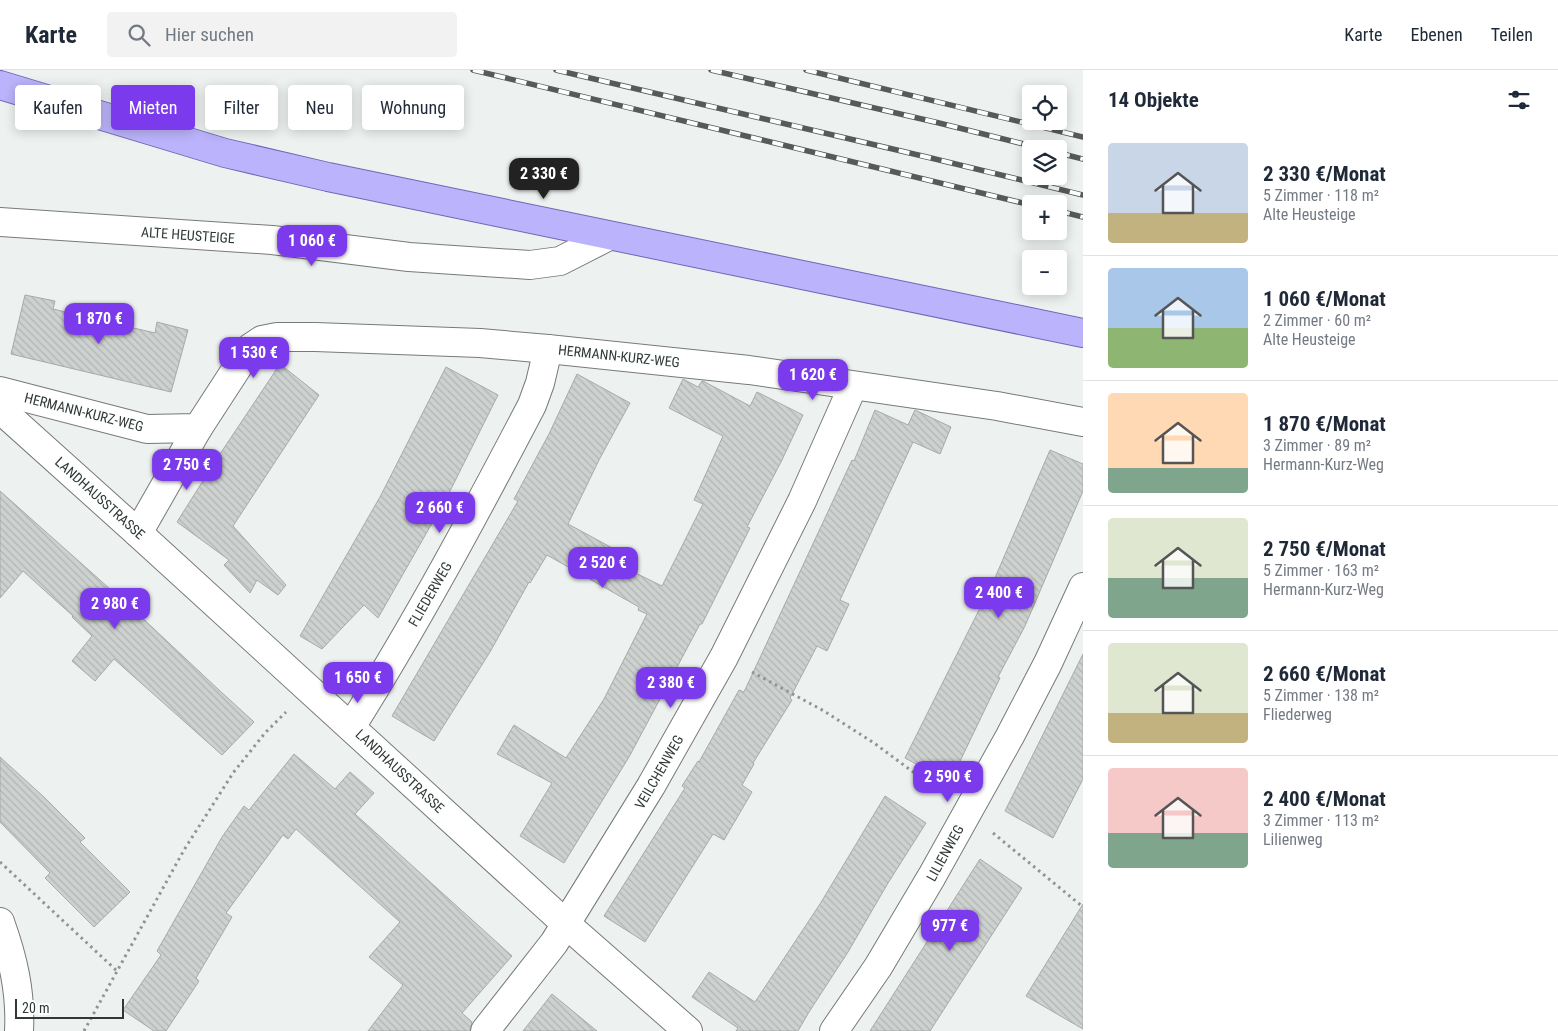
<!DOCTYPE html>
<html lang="de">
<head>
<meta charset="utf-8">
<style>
  body { margin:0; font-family:"Roboto Condensed",sans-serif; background:#f2f2f3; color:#1f2937; height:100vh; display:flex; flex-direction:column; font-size:19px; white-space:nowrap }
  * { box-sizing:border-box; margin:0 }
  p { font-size:16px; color:#747a83 }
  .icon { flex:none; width:28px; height:28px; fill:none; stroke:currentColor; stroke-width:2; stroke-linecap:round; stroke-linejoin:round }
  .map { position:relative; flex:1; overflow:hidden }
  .side { display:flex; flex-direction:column; background:#fff; width:475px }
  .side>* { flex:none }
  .top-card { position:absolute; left:15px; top:15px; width:475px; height:45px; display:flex; gap:10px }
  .buttons { position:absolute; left:1022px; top:15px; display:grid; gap:10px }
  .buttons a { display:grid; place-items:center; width:45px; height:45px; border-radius:5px; background:#fff; box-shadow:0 2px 12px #0003; font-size:25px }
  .scale { position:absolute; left:15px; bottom:12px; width:109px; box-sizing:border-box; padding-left:5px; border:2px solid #353736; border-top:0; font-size:14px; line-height:18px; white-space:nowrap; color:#353736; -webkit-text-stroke:4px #fbfffd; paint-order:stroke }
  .price { position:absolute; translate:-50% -42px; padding:0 11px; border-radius:10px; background:#7c3aed; color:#fff; font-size:16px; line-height:32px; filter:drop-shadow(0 1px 2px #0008) }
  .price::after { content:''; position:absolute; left:50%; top:30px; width:15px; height:11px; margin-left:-8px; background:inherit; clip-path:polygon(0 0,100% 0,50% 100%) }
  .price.current { background:#222; color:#fff }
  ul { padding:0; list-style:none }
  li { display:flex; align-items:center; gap:15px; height:125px; padding:0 25px }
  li+li { border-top:1px solid #e0e1e3 }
  li span { display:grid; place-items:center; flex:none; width:140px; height:100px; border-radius:5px; color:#555 }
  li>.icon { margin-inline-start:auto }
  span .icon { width:60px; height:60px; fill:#fffc; stroke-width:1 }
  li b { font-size:21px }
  h2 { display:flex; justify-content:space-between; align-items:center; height:60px; padding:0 25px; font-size:21px }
  .chip { padding:0 18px; border-radius:5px; background:#fff; box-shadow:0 2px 12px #0003; font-size:18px; line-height:45px }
  .chip.current { background:#7c3aed; color:#fff }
  header { display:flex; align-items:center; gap:30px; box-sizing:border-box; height:70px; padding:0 25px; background:#fff; border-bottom:1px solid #e0e1e3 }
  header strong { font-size:24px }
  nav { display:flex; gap:28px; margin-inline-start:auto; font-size:18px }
  .search { width:350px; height:45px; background:#f2f2f3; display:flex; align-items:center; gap:12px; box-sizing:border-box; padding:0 18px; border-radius:5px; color:#747a83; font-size:19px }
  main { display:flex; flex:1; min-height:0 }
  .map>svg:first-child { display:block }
  .building { fill:url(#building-back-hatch); stroke:#a6aaa8 }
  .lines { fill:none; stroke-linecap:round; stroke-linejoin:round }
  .minor-casing { stroke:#767a78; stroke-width:30 }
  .major-casing { stroke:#6f67b4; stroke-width:30 }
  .path { stroke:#909492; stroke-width:3; stroke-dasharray:2.5 4; stroke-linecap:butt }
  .minor { stroke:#fff; stroke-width:28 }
  .major { stroke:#bbb3fb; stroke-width:28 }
  .rail-casing { stroke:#575a59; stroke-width:5.5 }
  .rail { stroke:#fbfffd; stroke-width:4; stroke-dasharray:11; stroke-linecap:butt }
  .labels { text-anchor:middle; stroke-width:4; stroke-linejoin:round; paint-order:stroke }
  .street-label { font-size:14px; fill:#353736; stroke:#fbfffd }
</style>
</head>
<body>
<header>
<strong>Karte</strong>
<div class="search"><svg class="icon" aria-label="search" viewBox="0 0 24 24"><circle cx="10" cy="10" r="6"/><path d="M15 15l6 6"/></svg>Hier suchen</div>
<nav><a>Karte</a><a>Ebenen</a><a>Teilen</a></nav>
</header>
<main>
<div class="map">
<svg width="1083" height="961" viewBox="0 0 1083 961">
  <defs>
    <pattern id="building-back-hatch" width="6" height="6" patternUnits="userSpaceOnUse" patternTransform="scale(1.25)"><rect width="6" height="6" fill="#cdd2d0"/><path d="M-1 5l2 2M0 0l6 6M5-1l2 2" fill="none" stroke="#b1b5b3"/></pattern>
  </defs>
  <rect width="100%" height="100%" fill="#edf2f0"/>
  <g class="building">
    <path d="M25,225l30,6 -2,8 102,24 2,-11 31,8 -17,62 -160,-38z"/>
    <path d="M280,294l39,31 -86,131 53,59 -8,10 -21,-15 -7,13 -26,-28 5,-5 -52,-38 41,-65z"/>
    <path d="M446,297l52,28 -62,124 -1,-1 -57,100 -14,-13 -42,44 -22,-13 80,-139z"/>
    <path d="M577,304l53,29 -30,55 -32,66 48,26 -5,11 51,25 41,-82 -9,-4 29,-64 -54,-28 14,-29 15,8 4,-6h1l47,25 7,-14 46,23 -21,45 -35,67 3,1 -48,96h-2l-71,133 -65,106 -44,-27 32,-53 -55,-29 17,-29 52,33 38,-59 43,-85 -9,-4 1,-3 -92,-52 -17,28 -1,-1 -39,70 -56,89 -42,-25 126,-215 -4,-2 35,-65z"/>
    <path d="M875,340l33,15 7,-15 36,17 -11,27 -27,-12 -73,158 9,4 -22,47 -10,-5 -27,52 2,2 -39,63 1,1 -12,21 10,7 -28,48 -11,-6 -68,108 -41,-26 81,-128 -3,-2 16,-25 1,1 40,-72 5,2 108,-232 2,1z"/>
    <path d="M1050,380l33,14v27l-58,135 -27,51 2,1 -50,104 -45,-24 75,-150h2z"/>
    <path d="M0,421l137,122 82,77 35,32 -32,33 -108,-96 -19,22 -23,-20 20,-25 -20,-19 1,-1 -50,-45 -23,27z"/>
    <path d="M1083,584v125l-30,59 -48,-27z"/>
    <path d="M294,684l41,35 15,-17 24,21 -19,21 157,142 -50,57 10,9 -2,9h-102l35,-46 -34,-28 31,-35 -104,-93 -8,10 -5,-4 -57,78 6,4 -36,61 3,3 -33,50h-12l-31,-21 38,-55 -4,-4 65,-114 22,-31 5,4z"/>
    <path d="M0,687l45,41 40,40 -5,4 50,50 -36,35 -49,-49 5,-5 -50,-51z"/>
    <path d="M885,726l41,27 -38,60 -40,69 -39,60 -11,19h-62l2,-3 -46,-31 17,-25 46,30 65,-98z"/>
    <path d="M980,789l42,29 -92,143h-60z"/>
    <path d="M1083,834v125l-57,-33z"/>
    <path d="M552,924l45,37h-74z"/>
  </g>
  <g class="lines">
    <defs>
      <g id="minor">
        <path d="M0,152l272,18 137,17 121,8 30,-4 49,-25"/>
        <path d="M0,321l147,38 51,-1 52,-80 12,-8 15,-3h38l165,6 68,6 201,21 248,36 86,16"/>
        <path d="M0,339l138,124 428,391 122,107"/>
        <path d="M138,463l60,-105"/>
        <path d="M351,657c66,-105 124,-213 181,-322l8,-22 8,-34"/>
        <path d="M0,852c13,36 21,70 19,109"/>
        <path d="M485,961l69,-88 97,-157 73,-129 78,-156 51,-115"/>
        <path d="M834,961l44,-64 54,-91 78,-140 38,-73 35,-76"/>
      </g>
      <path id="major" d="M0,15l225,68 103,24 755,156"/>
    </defs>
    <use href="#minor" class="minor-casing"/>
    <use href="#major" class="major-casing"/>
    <g class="path">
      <path d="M752,602l72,39 50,32 66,49"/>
      <path d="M993,763l90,74"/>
      <path d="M0,792l117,109"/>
      <path d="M84,961l100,-181 49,-77 32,-40 21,-21"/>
    </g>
    <use href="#minor" class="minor"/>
    <use href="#major" class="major"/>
    <defs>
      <g id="rail">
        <path d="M473,0l558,135"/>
        <path d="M556,0l375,88 152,37"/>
        <path d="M711,0l228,53 105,26"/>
        <path d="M806,0l277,67"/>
        <path d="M1059,83l24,6"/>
        <path d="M1059,141l24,6"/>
      </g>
    </defs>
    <use href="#rail" class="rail-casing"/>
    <use href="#rail" class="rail"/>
  </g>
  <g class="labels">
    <g class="street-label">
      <text transform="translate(188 165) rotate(4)" y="5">ALTE HEUSTEIGE</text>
      <text transform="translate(619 286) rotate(6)" y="5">HERMANN-KURZ-WEG</text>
      <text transform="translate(84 342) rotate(14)" y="5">HERMANN-KURZ-WEG</text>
      <text transform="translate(100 428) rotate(42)" y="5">LANDHAUSSTRASSE</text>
      <text transform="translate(430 524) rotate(-60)" y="5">FLIEDERWEG</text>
      <text transform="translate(400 701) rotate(43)" y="5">LANDHAUSSTRASSE</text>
      <text transform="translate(659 702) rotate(-60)" y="5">VEILCHENWEG</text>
      <text transform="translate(945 783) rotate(-61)" y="5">LILIENWEG</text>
    </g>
  </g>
</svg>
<div class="buttons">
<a><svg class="icon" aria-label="locate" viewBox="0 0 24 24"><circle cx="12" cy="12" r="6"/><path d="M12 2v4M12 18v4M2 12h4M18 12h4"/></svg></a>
<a><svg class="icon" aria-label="layers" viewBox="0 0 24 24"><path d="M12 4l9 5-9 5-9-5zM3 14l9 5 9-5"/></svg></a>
<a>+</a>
<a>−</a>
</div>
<div class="scale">20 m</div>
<b class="price current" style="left:544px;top:130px">2 330 €</b>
<b class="price" style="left:312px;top:197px">1 060 €</b>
<b class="price" style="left:99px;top:275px">1 870 €</b>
<b class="price" style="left:254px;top:309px">1 530 €</b>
<b class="price" style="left:813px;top:331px">1 620 €</b>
<b class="price" style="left:187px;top:421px">2 750 €</b>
<b class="price" style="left:440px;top:464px">2 660 €</b>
<b class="price" style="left:603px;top:519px">2 520 €</b>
<b class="price" style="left:999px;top:549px">2 400 €</b>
<b class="price" style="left:115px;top:560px">2 980 €</b>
<b class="price" style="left:358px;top:634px">1 650 €</b>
<b class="price" style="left:671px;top:639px">2 380 €</b>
<b class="price" style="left:948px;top:733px">2 590 €</b>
<b class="price" style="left:950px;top:882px">977 €</b>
<div class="top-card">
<a class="chip">Kaufen</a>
<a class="chip current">Mieten</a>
<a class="chip">Filter</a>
<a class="chip">Neu</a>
<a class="chip">Wohnung</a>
</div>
</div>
<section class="side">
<h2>14 Objekte<svg class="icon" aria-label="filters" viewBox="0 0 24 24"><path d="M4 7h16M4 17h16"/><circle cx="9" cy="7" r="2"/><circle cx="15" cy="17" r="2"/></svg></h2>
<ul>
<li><span style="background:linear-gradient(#c9d6e8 70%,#c2b280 0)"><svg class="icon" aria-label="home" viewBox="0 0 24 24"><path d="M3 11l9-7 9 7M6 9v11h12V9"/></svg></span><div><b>2 330 €/Monat</b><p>5 Zimmer · 118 m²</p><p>Alte Heusteige</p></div></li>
<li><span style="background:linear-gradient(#a9c7e8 60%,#8fb573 0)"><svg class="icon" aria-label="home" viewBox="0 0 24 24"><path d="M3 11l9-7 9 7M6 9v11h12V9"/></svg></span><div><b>1 060 €/Monat</b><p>2 Zimmer · 60 m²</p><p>Alte Heusteige</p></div></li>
<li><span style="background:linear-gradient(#ffd9b3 75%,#7fa58c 0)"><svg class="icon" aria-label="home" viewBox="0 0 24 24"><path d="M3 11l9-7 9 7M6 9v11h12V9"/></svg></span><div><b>1 870 €/Monat</b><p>3 Zimmer · 89 m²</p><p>Hermann-Kurz-Weg</p></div></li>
<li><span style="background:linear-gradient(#dfe7d0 60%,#7fa58c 0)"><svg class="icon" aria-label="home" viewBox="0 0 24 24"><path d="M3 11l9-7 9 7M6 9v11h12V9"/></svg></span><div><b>2 750 €/Monat</b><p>5 Zimmer · 163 m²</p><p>Hermann-Kurz-Weg</p></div></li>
<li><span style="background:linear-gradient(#dfe7d0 70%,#c2b280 0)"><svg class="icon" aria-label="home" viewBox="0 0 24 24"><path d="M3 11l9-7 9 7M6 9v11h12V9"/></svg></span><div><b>2 660 €/Monat</b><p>5 Zimmer · 138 m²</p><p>Fliederweg</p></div></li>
<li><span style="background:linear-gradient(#f6c9c9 65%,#7fa58c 0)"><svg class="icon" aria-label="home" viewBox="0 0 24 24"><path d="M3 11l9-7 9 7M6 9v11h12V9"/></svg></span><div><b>2 400 €/Monat</b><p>3 Zimmer · 113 m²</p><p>Lilienweg</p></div></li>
</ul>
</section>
</main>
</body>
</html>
